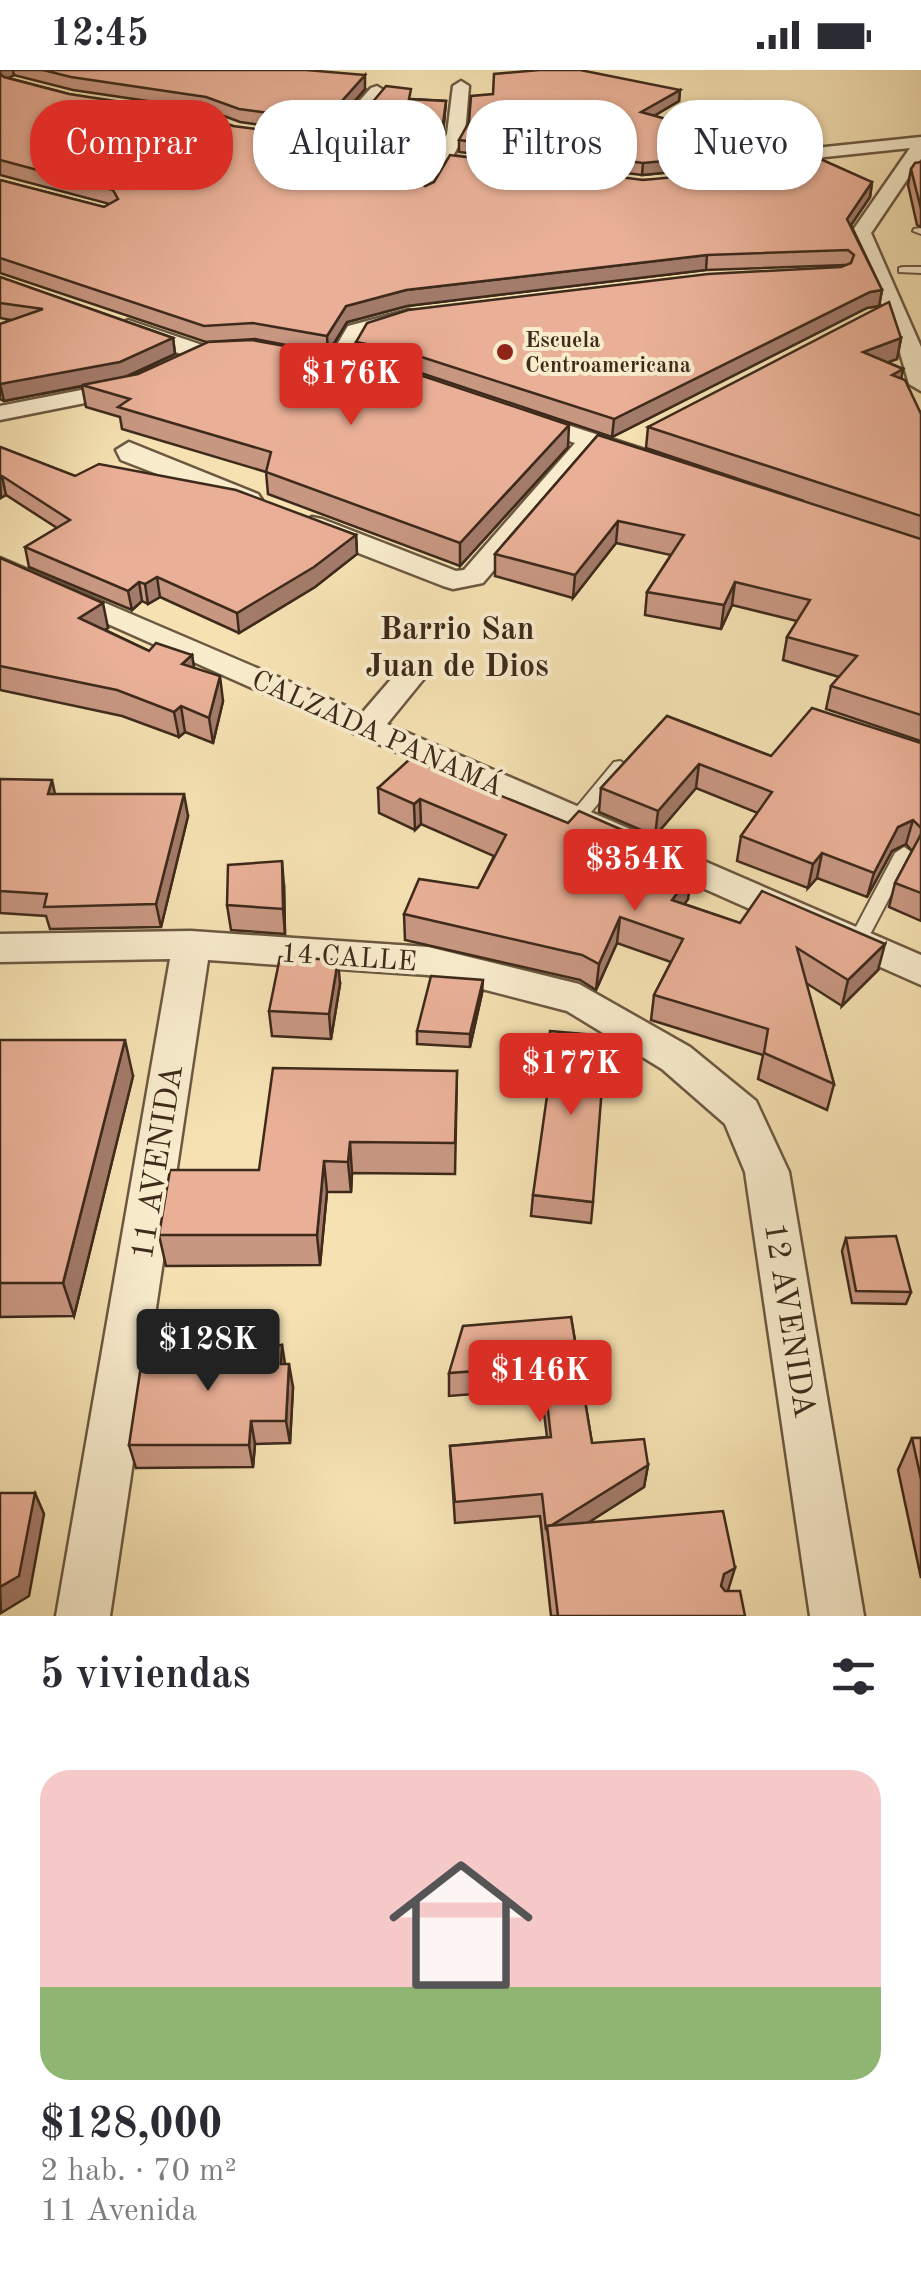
<!DOCTYPE html>
<html lang="es">
<head>
<meta charset="utf-8">
<style>
  body { margin:0; font-family:"Old Standard TT",serif; background:#f7f7f7; color:#2b2b33; height:100vh; display:flex; flex-direction:column; font-size:38px; white-space:nowrap }
  * { box-sizing:border-box; margin:0 }
  p { font-size:32px; color:#7c7c81 }
  .icon { flex:none; width:55px; height:55px; fill:none; stroke:currentColor; stroke-width:2; stroke-linecap:round; stroke-linejoin:round }
  .map { position:relative; height:1546px; overflow:hidden }
  .drawer { display:flex; flex-direction:column; background:#fff; flex:1 }
  .drawer>* { flex:none }
  .banner { position:absolute; left:30px; top:30px; width:862px; height:90px; display:flex; gap:20px }
  .price { position:absolute; translate:-50% -85px; padding:0 22px; border-radius:10px; background:#d93025; color:#fff; font-size:32px; line-height:65px; filter:drop-shadow(0 2px 5px #0008) }
  .price::after { content:''; position:absolute; left:50%; top:60px; width:30px; height:22px; margin-left:-15px; background:inherit; clip-path:polygon(0 0,100% 0,50% 100%) }
  .price.active { background:#222; color:#fff }
  ul { padding:0; list-style:none }
  li { display:grid; align-content:center; gap:20px; height:530px; padding:0 40px }
  li span { display:grid; place-items:center; height:310px; border-radius:30px; color:#555 }
  li>.icon { margin-inline-start:auto }
  span .icon { width:180px; height:180px; fill:#fffc; stroke-width:1 }
  li b { font-size:42px }
  h2 { display:flex; justify-content:space-between; align-items:center; height:120px; padding:0 40px; font-size:42px }
  .tag { padding:0 35px; border-radius:40px; background:#fff; box-shadow:0 2px 8px #0004; font-size:35px; line-height:90px }
  .tag.active { background:#d93025; color:#fff }
  .status { display:flex; justify-content:space-between; align-items:center; height:70px; padding:0 50px; background:#fff; direction:ltr }
  .status svg { height:28px; fill:currentColor }
  .map>svg:first-child { display:block }
  .lines { fill:none; stroke-linecap:round; stroke-linejoin:round }
  .lane-casing { stroke:#6c5841; stroke-width:4 }
  .street-casing { stroke:#6c5841; stroke-width:5 }
  .lane { fill:#f8eccd; fill-rule:evenodd }
  .street { fill:#f8eccd; fill-rule:evenodd }
  .wall { fill:#c89782; stroke:#3e2a1b; stroke-width:2.5 }
  .shaded-wall { fill:#a37b6a; stroke:#3e2a1b; stroke-width:2.5 }
  .building { fill:#e9b097; stroke:#3e2a1b; stroke-width:2.5 }
  .poi-dot { fill:#8f2418; stroke:#f8eccd; stroke-width:4 }
  .labels { text-anchor:middle; stroke-width:8; stroke-linejoin:round; paint-order:stroke }
  .far-poi-label { font-size:22px; font-weight:bold; fill:#3e2a1b; stroke:#f8eccd; text-anchor:start }
  .street-label { font-size:28px; fill:#3e2a1b; stroke:#f8eccd }
  .quarter-label { font-size:32px; font-weight:bold; fill:#3e2a1b; stroke:#f8eccd }
  .near-street-label { font-size:32px; fill:#3e2a1b; stroke:#f8eccd }
</style>
</head>
<body>
<div class="status"><b>12:45</b><svg viewBox="0 0 49 12"><path d="M0 12V9h3v3zM5 12V6h3v6zM10 12V3h3v9zM15 12V0h3v12zM26 1h20v11H26zM47 4h2v5h-2z"/></svg></div>
<div class="map">
<svg width="921" height="1546" viewBox="0 0 921 1546">
  <rect width="100%" height="100%" fill="#f5e1b2"/>
  <filter id="stains"><feTurbulence type="fractalNoise" baseFrequency=".002" numOctaves="4"/><feColorMatrix values="0 0 0 0 .2 0 0 0 0 .09 0 0 0 0 .02 0 0 0 .5 -.17"/></filter>
  <radialGradient id="worn" r=".72"><stop offset=".6" stop-color="#630" stop-opacity="0"/><stop offset="1" stop-color="#630" stop-opacity=".3"/></radialGradient>
  <g class="lines">
    <defs>
      <g id="lane">
        <path d="M921,158v6l-8,-3 1,-2z"/>
        <path d="M903,197h18v6l-22,-1v-4z"/>
        <path d="M620,691l8,5 -2,4 -44,53h-12l-3,-4 3,-4 44,-53z"/>
        <path d="M904,777l9,6 -47,89 -2,5h-14l-2,-5 47,-89z"/>
      </g>
      <g id="street">
        <path d="M461,11l8,5 -4,48 -12,22 41,6 9,5 -9,5 -47,-6 -16,29h-14l-2,-4 15,-27 -95,-14 -31,37h-14v-8l28,-31 -55,-8 -9,-5 9,-5 63,8 45,-50 6,-2 8,5 -42,50 93,13 11,-20 6,-48z"/>
        <path d="M921,67v22l-50,74 50,114v44l-12,-7 -14,-49 -44,-102 59,-85 -85,9 -62,14 -9,-5 3,-4 68,-15z"/>
        <path d="M409,240l8,2 3,5 -3,5 -52,14 -19,32h-16l-4,-5 22,-37z"/>
        <path d="M128,250l77,26 31,-3 11,7c-27,26 -96,-7 -127,-18l-3,-5z"/>
        <path d="M132,310l8,2 4,5 -4,5 -140,28v-14z"/>
        <path d="M524,341l121,39 4,5 -13,8 -40,-13 -113,133 -30,6 -10,-3 -141,-55 -4,-6 14,-8 10,2 134,52 8,-1 111,-127 -60,-20 -3,-5 3,-5z"/>
        <path d="M129,372l129,52 4,6 -4,6h-18l-119,-46 -5,-10z"/>
        <path d="M0,488l362,155 43,-50h22l4,7 -44,54 534,231v30l-921,-409z"/>
        <path d="M191,861l237,16 151,37 111,63 66,54 33,71 75,444h-54l-65,-444 -20,-48 -63,-55 -95,-58 -139,-36 -220,-15 -98,656h-54l114,-657 -170,3v-28z"/>
      </g>
    </defs>
    <use href="#lane" class="lane-casing"/>
    <use href="#street" class="street-casing"/>
    <use href="#lane" class="lane"/>
    <use href="#street" class="street"/>
  </g>
  <g class="wall">
    <path d="M0,0h307l58,19 -39,45 -86,-12 -32,-12 -135,-20 -59,-15 -6,3 61,16 164,32 78,24 -21,24 7,4 128,-27v14l-8,16 8,5 218,-6 229,2 -2,15 -19,28 31,65 -3,16 -12,2 -255,129 -206,-69 -15,-3 177,82 -108,119 -192,-72 -2,-22 -144,-43 -2,-12 -34,-10 -4,-21 -78,15 -4,-2v-75l11,-4 -11,-2v-41l173,61 2,16 -46,22 228,-18 -1,-16 489,-77 -139,5 -299,36 -60,16 -19,31 -73,-14 -49,3 -206,-69v-93l104,27 6,-3 -110,-29z"/>
    <path d="M680,20l-1,11 -25,15 105,42 -55,11 -62,6 -183,-23v-12z"/>
    <path d="M411,29l35,2 -3,32 -8,15 -84,-11v-9z"/>
    <path d="M921,92v65l-4,-2 -9,-40 3,-16z"/>
    <path d="M901,268l-4,21 -10,3 16,7 -2,10 20,35v327l-95,-32 5,-23 8,-9 -56,-17 4,-23 10,-16 -65,-16 -11,24 -76,-14 2,-23 24,-37 -55,-12 -43,55 -78,-22v-22l103,-119 206,66 -158,-53 2,-21z"/>
    <path d="M0,377l75,29 281,59 1,19 -42,33 -76,46 -79,-36 -12,7 -6,-3 -10,9 -103,-43 -4,-20 32,-19 -51,-33 -6,3z"/>
    <path d="M0,488l108,70 -3,2 44,21 43,4 2,13 29,33 -10,42 -28,-11 -6,5 -57,-21 -122,-26z"/>
    <path d="M667,646l104,40 150,-13v178l-32,-14 6,-24 17,-32 -6,-7 -14,7 -25,46 -50,-19 -9,10 -71,-27 4,-25 17,-23 -62,-25 -41,48 -56,-24 2,-24z"/>
    <path d="M0,709l55,15 133,22 -27,111 -111,2 -4,-13 -46,-3z"/>
    <path d="M378,718l258,48 -2,14 54,49 -4,5 194,66 -36,36 -36,-23 28,101 -7,26 -69,-31 5,-24 -112,-35 3,-25 17,-33 -54,-19 -21,47 -16,-10 -175,-40 -1,-26 74,-26 16,-32 -73,-32 -6,6 -36,-17z"/>
    <path d="M284,816l1,48 -54,-4 -4,-25z"/>
    <path d="M340,914l-9,55 -59,-3 -3,-25z"/>
    <path d="M482,923l-12,54 -53,-3v-13z"/>
    <path d="M0,970l133,36 -59,240 -74,1z"/>
    <path d="M457,1001l-2,103 -103,-1 -1,19h-24l-7,73 -154,1 -7,-31 100,-65z"/>
    <path d="M533,1125l60,7 -2,21 -60,-7z"/>
    <path d="M846,1168l65,54 -5,12 -54,-1 -10,-52z"/>
    <path d="M571,1247l21,126 56,22 -4,22 -55,35 139,69 17,25h-194l-11,-100 -85,7 -5,-77 97,-9 -6,-48 -92,7v-23z"/>
    <path d="M282,1275l3,19 8,23 -3,56 -35,1 -2,23 -117,1 -7,-23z"/>
    <path d="M912,1368h9v140l-23,-108z"/>
  </g>
  <g class="shaded-wall">
    <path d="M0,0h13l1,5 -11,6 -3,-5z"/>
    <path d="M365,5v14l-39,45 -1,-14z"/>
    <path d="M680,20l-1,11 -39,23 1,-12z"/>
    <path d="M446,31l-3,32 -8,15v-9z"/>
    <path d="M310,66l1,14 -26,31 -1,-15z"/>
    <path d="M760,75l-1,13 -55,11 -62,6 1,-12z"/>
    <path d="M425,81v14l-14,27v-15z"/>
    <path d="M872,112l-2,15 -25,37 2,-15z"/>
    <path d="M707,185l-1,15 -299,36 -60,16 -19,31 -1,-17 19,-30 60,-16z"/>
    <path d="M882,220l-3,16 -12,2 -255,129 2,-18 256,-127z"/>
    <path d="M173,268l2,16 -52,24 -119,23 -4,-17z"/>
    <path d="M901,268l-4,21 -38,14 4,-21z"/>
    <path d="M903,299l-4,21 -7,-15z"/>
    <path d="M569,355l-1,22 -108,119v-23z"/>
    <path d="M2,406l4,19 -5,3 -1,-20z"/>
    <path d="M618,451l-2,22 -43,55 2,-23z"/>
    <path d="M356,465l1,19 -42,33 -76,46 -2,-20z"/>
    <path d="M157,507l3,20 -12,7 -3,-20z"/>
    <path d="M139,512l3,19 -10,9 -4,-19z"/>
    <path d="M735,512l-3,23 -11,24 3,-24z"/>
    <path d="M103,533l5,25 -24,15 -5,-25z"/>
    <path d="M192,585l4,25 -14,-16z"/>
    <path d="M220,606l3,25 -10,42 -4,-25z"/>
    <path d="M181,636l4,26 -6,5 -5,-25z"/>
    <path d="M699,694l-3,24 -41,48 3,-25z"/>
    <path d="M52,710l5,23 -9,-9z"/>
    <path d="M184,724l4,22 -27,111 -5,-23z"/>
    <path d="M420,729l1,25 -6,6 -1,-26z"/>
    <path d="M913,750l-7,24 -14,7 -25,46 7,-24 24,-46z"/>
    <path d="M636,766l-3,25 -7,-15z"/>
    <path d="M822,783l-5,25 -9,10 5,-24z"/>
    <path d="M282,791l2,25 1,48 -2,-25z"/>
    <path d="M692,803l-4,26 -19,27 3,-26z"/>
    <path d="M620,847l-3,26 -21,47 3,-26z"/>
    <path d="M885,874l-7,26 -36,36 6,-26z"/>
    <path d="M338,890l2,24 -9,55 -2,-25z"/>
    <path d="M483,910l-1,13 -12,54v-13z"/>
    <path d="M125,970l8,36 -59,240 -11,-33z"/>
    <path d="M350,1072l2,31 -1,19 -3,-30z"/>
    <path d="M324,1091l3,31 -7,73 -3,-30z"/>
    <path d="M289,1294l4,23 -3,56 -4,-22z"/>
    <path d="M251,1351l4,23 -2,23 -4,-22z"/>
    <path d="M648,1395l-4,22 -94,60 -3,-19z"/>
    <path d="M35,1423l9,21 -15,82 -28,17 -1,-26z"/>
    <path d="M735,1498l-9,29 -11,6 9,-29z"/>
  </g>
  <g class="building">
    <path d="M43,0h263l59,5 -40,45 -86,-11 -33,-12 -135,-20z"/>
    <path d="M540,0h40l100,20 -39,22 119,33 -54,12 -63,6 -184,-23 10,-18 2,-26 22,-2 1,-20z"/>
    <path d="M0,4l4,3 65,17 132,20 32,12 77,10 -26,30 1,5 12,7 9,-3 31,-35 88,11 -14,26 14,9 9,-4 16,-27 193,25 64,-6 91,-20 18,3 56,25 -25,37 35,71 -12,2 -256,127 -208,-67 -50,-10 11,-19 41,-13 300,-36 133,-7 10,-4 3,-8 -6,-5 -141,5 -301,35 -60,16 -19,30 -74,-13 -49,3 -204,-68v-78l104,27 14,-8 -5,-9 -113,-30z"/>
    <path d="M386,16l25,3 -2,10 37,2 -3,23 -8,15 -84,-11z"/>
    <path d="M921,92v47l-10,-40 4,-6z"/>
    <path d="M0,207l173,61 -53,24 -120,22v-60l43,-15 -43,-6z"/>
    <path d="M889,232l12,36 -38,14 40,17 -11,6 13,5 16,34v102l-273,-89z"/>
    <path d="M252,270l138,25 179,60 -109,118 -194,-71 5,-20 -153,-45 12,-8 -48,-14 56,-11 70,-32z"/>
    <path d="M598,365l323,104v176l-90,-29 26,-30 -70,-19 23,-37 -75,-18 -11,23 -77,-13 37,-57 -66,-14 -43,54 -80,-21z"/>
    <path d="M0,377l75,29 24,-12 137,26 120,45 -42,32 -77,46 -80,-36 -12,7 -6,-2 -11,9 -103,-44 45,-27 -68,-44 -2,2z"/>
    <path d="M0,488l103,45 -24,15 70,33 7,-8 36,12 -10,9 38,12 -11,42 -28,-12 -7,6 -57,-22 -117,-24z"/>
    <path d="M812,638l109,35v85l-8,-8 -15,7 -24,46 -52,-20 -9,11 -72,-28 31,-44 -73,-28 -41,47 -57,-23 66,-72 104,40z"/>
    <path d="M410,689l158,64 11,-12 57,25 -10,10 66,27 -20,27 68,23 22,-32 123,53 -37,36 -51,-32 37,136 -70,-31 4,-24 -114,-34 29,-56 -63,-22 -21,47 -17,-9 -178,-41 15,-35 59,9 28,-53 -86,-36 -6,5 -36,-16z"/>
    <path d="M0,709l52,1 -4,14h136l-28,110 -112,3 3,-13 -47,-3z"/>
    <path d="M921,764v59l-26,-10z"/>
    <path d="M282,791l1,48 -56,-4 1,-40z"/>
    <path d="M280,887l58,3 -9,54 -60,-3z"/>
    <path d="M431,906l52,4 -13,54 -53,-3z"/>
    <path d="M550,961l56,5 -13,166 -60,-7 16,-113z"/>
    <path d="M0,970h125l-62,243h-63z"/>
    <path d="M273,998l184,3 -2,72 -105,-1 -2,20 -24,-1 -7,74h-158l11,-65h89z"/>
    <path d="M896,1166l15,56 -55,-1 -10,-53z"/>
    <path d="M571,1247l21,126 52,-4 4,26 -96,60 -5,1 -1,4 -4,-36 -87,8 -5,-56 101,-9 -8,-71 -94,7 14,-47z"/>
    <path d="M282,1275l-1,19h8l-3,57h-35l-2,24h-120l15,-99z"/>
    <path d="M912,1368h9v41z"/>
    <path d="M0,1423h35l-16,83 -19,11z"/>
    <path d="M723,1441l12,57 -11,6 -3,12 4,5h15l5,25h-187l-11,-90z"/>
  </g>
  <circle class="poi-dot" cx="505" cy="282" r="10"/>
  <g class="labels">
    <g class="far-poi-label">
      <text x="525" y="277">Escuela<tspan x="525" dy="25">Centroamericana</tspan></text>
    </g>
    <g class="street-label">
      <text transform="translate(378 662) rotate(24)" y="10">CALZADA PANAMÁ</text>
      <text transform="translate(349 886) rotate(4)" y="10">14 CALLE</text>
    </g>
    <g class="quarter-label">
      <text x="457" y="569">Barrio San<tspan x="457" dy="37">Juan de Dios</tspan></text>
    </g>
    <g class="near-street-label">
      <text transform="translate(156 1092) rotate(-81)" y="11">11 AVENIDA</text>
      <text transform="translate(791 1250) rotate(81)" y="11">12 AVENIDA</text>
    </g>
  </g>
  <rect width="100%" height="100%" filter="url(#stains)"/>
  <rect width="100%" height="100%" fill="url(#worn)"/>
</svg>
<b class="price" style="left:351px;top:358px">$176K</b>
<b class="price" style="left:635px;top:844px">$354K</b>
<b class="price" style="left:571px;top:1048px">$177K</b>
<b class="price active" style="left:208px;top:1324px">$128K</b>
<b class="price" style="left:540px;top:1355px">$146K</b>
<div class="banner">
<a class="tag active">Comprar</a>
<a class="tag">Alquilar</a>
<a class="tag">Filtros</a>
<a class="tag">Nuevo</a>
</div>
</div>
<section class="drawer">
<h2>5 viviendas<svg class="icon" aria-label="filters" viewBox="0 0 24 24"><path d="M4 7h16M4 17h16"/><circle cx="9" cy="7" r="2"/><circle cx="15" cy="17" r="2"/></svg></h2>
<ul>
<li><span style="background:linear-gradient(#f6c9c9 70%,#8fb573 0)"><svg class="icon" aria-label="home" viewBox="0 0 24 24"><path d="M3 11l9-7 9 7M6 9v11h12V9"/></svg></span><div><b>$128,000</b><p>2 hab. · 70 m²</p><p>11 Avenida</p></div></li>
</ul>
</section>
</body>
</html>
